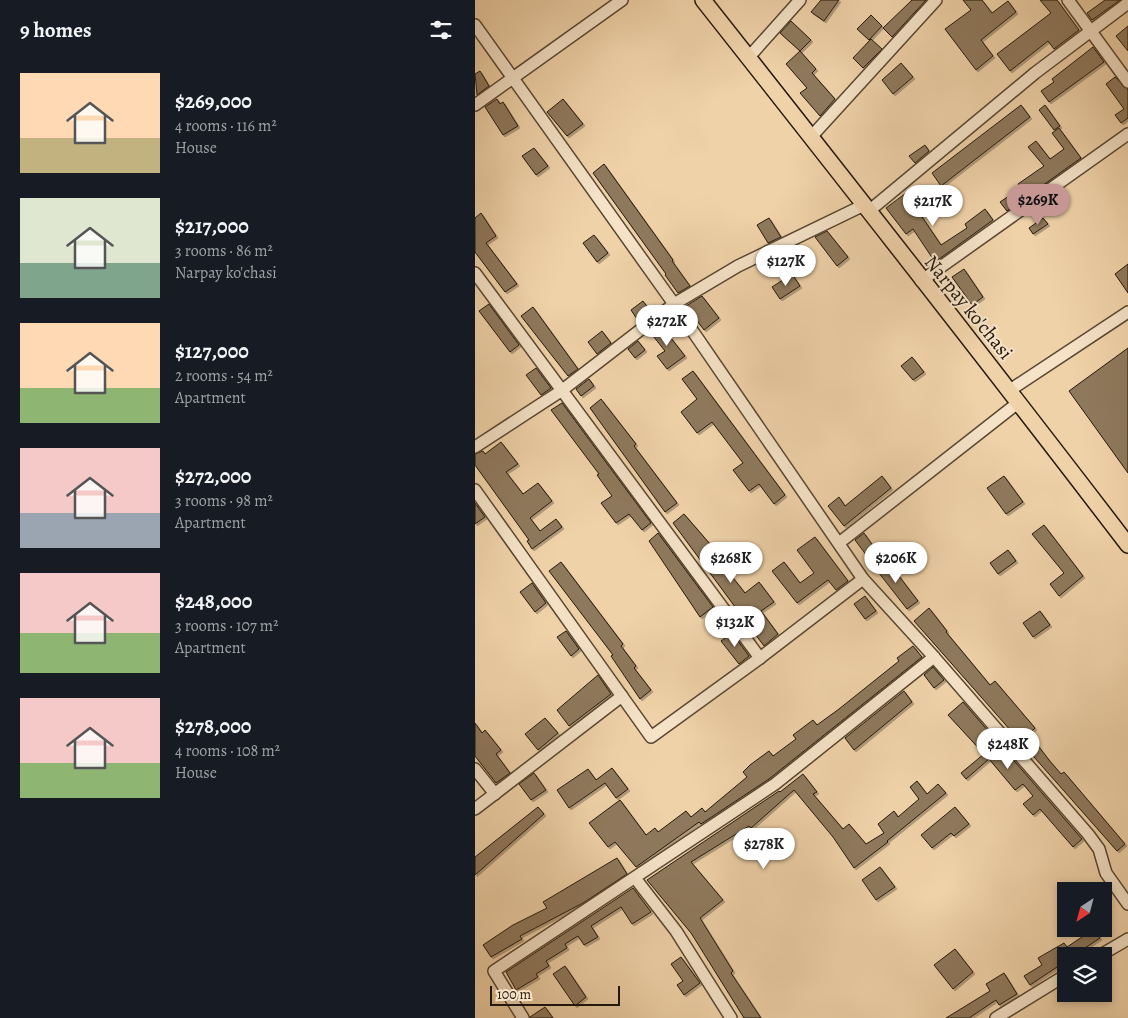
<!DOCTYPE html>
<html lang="en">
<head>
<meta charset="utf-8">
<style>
  body { margin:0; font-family:Alegreya,serif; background:#242831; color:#f1f3f6; height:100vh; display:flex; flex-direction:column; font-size:19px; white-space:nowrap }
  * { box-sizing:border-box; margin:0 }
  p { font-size:16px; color:#9ea1a6 }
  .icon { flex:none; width:28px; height:28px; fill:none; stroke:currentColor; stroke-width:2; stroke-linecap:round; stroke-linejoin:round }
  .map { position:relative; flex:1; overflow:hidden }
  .drawer { display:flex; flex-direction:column; background:#171b24; width:475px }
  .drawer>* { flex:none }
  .needle { width:32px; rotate:216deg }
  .controls { position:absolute; left:582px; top:882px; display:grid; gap:10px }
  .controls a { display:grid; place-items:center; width:55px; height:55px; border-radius:0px; background:#171b24; box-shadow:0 2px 8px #0003; font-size:25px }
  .scale { position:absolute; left:15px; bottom:12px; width:130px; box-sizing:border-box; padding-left:5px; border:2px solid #25190b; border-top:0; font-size:14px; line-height:18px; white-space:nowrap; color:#25190b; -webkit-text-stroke:4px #f5e2c7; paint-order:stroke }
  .price { position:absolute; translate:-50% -42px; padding:0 11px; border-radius:18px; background:#fff; color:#222; font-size:16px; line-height:32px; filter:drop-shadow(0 1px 2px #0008) }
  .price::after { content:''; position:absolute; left:50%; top:30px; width:15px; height:11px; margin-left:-8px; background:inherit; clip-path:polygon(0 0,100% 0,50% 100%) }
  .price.selected { background:#c59692; color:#111 }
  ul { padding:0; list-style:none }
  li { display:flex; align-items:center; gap:15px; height:125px; padding:0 20px }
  li span { display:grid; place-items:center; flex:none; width:140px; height:100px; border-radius:0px; color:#555 }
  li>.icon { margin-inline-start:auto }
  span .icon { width:60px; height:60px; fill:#fffc; stroke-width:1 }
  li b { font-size:21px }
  h2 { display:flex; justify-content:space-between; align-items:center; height:60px; padding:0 20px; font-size:21px }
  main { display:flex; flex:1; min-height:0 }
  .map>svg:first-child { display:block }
  .building { fill:#8f795d; stroke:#25190b; filter:url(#shadow) }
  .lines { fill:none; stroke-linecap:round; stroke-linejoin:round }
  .minor-casing { stroke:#584732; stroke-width:14 }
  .major-casing { stroke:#25190b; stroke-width:18 }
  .minor { stroke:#f5e2c7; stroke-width:11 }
  .major { stroke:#f0d2a9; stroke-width:15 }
  .labels { text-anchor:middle; stroke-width:4; stroke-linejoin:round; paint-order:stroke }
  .street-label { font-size:20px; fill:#25190b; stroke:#f5e2c7 }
</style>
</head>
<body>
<main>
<section class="drawer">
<h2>9 homes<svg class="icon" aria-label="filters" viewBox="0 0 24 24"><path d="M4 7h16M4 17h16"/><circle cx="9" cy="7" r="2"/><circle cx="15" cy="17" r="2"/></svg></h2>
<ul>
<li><span style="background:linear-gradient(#ffd9b3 65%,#c2b280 0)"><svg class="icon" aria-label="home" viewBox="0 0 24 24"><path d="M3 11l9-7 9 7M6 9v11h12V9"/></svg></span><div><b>$269,000</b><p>4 rooms · 116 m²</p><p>House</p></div></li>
<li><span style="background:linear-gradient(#dfe7d0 65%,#7fa58c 0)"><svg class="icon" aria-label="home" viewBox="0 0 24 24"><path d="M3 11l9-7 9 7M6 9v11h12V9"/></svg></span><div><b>$217,000</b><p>3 rooms · 86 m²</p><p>Narpay ko'chasi</p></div></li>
<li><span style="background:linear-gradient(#ffd9b3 65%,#8fb573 0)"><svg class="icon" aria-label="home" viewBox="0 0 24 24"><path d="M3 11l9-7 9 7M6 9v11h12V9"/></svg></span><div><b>$127,000</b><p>2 rooms · 54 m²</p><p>Apartment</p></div></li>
<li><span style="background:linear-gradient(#f6c9c9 65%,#9aa5b1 0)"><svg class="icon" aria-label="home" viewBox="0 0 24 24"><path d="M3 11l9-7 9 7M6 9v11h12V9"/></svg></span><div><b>$272,000</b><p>3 rooms · 98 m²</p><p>Apartment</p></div></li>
<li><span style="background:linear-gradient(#f6c9c9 60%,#8fb573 0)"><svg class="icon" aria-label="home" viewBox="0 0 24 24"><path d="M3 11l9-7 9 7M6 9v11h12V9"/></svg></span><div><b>$248,000</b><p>3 rooms · 107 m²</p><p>Apartment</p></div></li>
<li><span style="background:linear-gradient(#f6c9c9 65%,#8fb573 0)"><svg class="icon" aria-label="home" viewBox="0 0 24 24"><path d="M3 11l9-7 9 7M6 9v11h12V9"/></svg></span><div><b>$278,000</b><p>4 rooms · 108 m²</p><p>House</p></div></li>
</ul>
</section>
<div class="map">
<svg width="653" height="1018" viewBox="0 0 653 1018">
  <defs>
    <filter id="shadow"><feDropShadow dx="2" dy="2" stdDeviation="0" flood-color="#0004"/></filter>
  </defs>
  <rect width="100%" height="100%" fill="#f0d2a9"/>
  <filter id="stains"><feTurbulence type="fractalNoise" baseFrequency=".004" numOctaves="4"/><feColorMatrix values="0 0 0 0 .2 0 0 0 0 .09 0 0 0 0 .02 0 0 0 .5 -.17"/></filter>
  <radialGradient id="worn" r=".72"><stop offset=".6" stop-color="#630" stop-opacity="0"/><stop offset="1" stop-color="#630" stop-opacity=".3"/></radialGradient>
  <g class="building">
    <path d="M346,0h18l-15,21 -13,-9z"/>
    <path d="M437,0h14l-34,37 -9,-9z"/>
    <path d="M488,0h19l10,13 16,-12 8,11 -35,28 12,16 -17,14 -31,-41 26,-19z"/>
    <path d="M565,0h17l22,30 -25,19 -6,-8 -38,30 -13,-17 54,-41z"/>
    <path d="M630,0h15l-28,20 -5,-7z"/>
    <path d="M396,15l11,11 -13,14 -12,-11z"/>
    <path d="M316,21l20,19 -11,11 -20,-18z"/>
    <path d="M653,26v25l-12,-15z"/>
    <path d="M396,39l11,10 -19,19 -10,-10z"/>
    <path d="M618,47l11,15 -55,40 -8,-11 13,-9 -2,-3z"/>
    <path d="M325,51l16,18 -4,4 23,26 -15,17 -20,-23 7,-5 -21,-24z"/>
    <path d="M426,63l12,14 -20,17 -11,-14z"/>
    <path d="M5,71l9,15 -12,9 -2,-21z"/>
    <path d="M640,77l13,13v28l-7,5 -6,-8 9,-6 -18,-25z"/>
    <path d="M22,99l3,5 3,-2 15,24 -15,9 -18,-28z"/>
    <path d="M88,99l20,25 -16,12 -20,-24z"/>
    <path d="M546,105l9,12 -89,69 -9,-13z"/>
    <path d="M570,105l15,21 -6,4 -15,-20z"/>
    <path d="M584,128l22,30 -74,53 -7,-9 21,-14 -3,-4 26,-18 -16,-19 8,-6 14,18 14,-10 -12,-16z"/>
    <path d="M450,145l4,6 -14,12 -6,-7z"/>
    <path d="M59,148l14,18 -12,9 -14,-19z"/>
    <path d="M129,164l69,96 -1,1 18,25 -12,7 -13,-18 1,-1 -73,-101z"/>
    <path d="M431,193l35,52 26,-17 -2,-4 20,-15 8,11 -58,42 -22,-33 -7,5 -20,-26z"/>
    <path d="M6,213l15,23 -10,7 31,41 -12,8 -30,-40v-34z"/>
    <path d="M294,218l12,19 -13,6 -11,-18z"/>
    <path d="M568,218l5,6 -15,10 -4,-6z"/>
    <path d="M352,231l21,26 -11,9 -22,-29z"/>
    <path d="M119,235l14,18 -11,9 -14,-19z"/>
    <path d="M653,264v29l-13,-19z"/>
    <path d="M489,269l19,28 -11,8 -20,-28z"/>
    <path d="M317,274l8,12 -20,13 -8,-12z"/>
    <path d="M227,296l17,22 -15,12 -18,-24z"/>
    <path d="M168,301l8,11 -12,10 -8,-12z"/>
    <path d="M14,304l30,41 -9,7 -31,-41z"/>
    <path d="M58,307l45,62 -10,7 -47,-60z"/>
    <path d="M185,324l25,32 -18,13 -10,-13 8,-5 -15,-19z"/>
    <path d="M127,331l9,12 -14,11 -9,-12z"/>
    <path d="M163,341l7,9 -10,8 -7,-9z"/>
    <path d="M653,348v125l-59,-82z"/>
    <path d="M437,357l12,15 -11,8 -12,-14z"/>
    <path d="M61,368l15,20 -10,7 -15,-20z"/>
    <path d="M218,371l92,124 -11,9 -15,-20 -10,7 -16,-21 10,-7 -31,-41 -15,11 -16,-21 16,-13 -15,-20z"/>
    <path d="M114,379l5,7 -13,10 -5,-7z"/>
    <path d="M126,399l35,45 -2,2 43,57 -12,9 -75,-104z"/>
    <path d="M87,403l89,120 -9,7 -13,-16 -13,9 -15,-20 11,-7 -15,-21 2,-1 -48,-64z"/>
    <path d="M26,442l17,22 -12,8 17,22 15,-11 14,18 -22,17 10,13 16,-12 6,8 -30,22 -5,-8 2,-1 -54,-75v-11l8,-3 2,3z"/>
    <path d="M407,476l9,12 -47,38 -16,-20 11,-9 6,9z"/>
    <path d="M529,476l19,26 -17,12 -19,-26z"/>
    <path d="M0,503l10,14 -10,7z"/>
    <path d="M209,514l26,30 -2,2 37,47 14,-11 15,20 -13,9 17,23 -14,12 -91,-123z"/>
    <path d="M569,525l39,51 -24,20 -9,-12 14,-11 -32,-39z"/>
    <path d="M183,533l55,74 -13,10 -51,-76z"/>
    <path d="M389,533l12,17 -9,6 -12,-16z"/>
    <path d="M340,537l33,44 -12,9 -8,-10 -31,23 -25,-32 12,-9 16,21 14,-10 -17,-23z"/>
    <path d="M533,550l8,11 -18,13 -8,-11z"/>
    <path d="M411,559l32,42 -11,8 -32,-41z"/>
    <path d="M86,562l62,82 -2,2 15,20 -2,2 17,22 -11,9 -29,-43 2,-1 -64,-84z"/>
    <path d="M57,583l14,20 -11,9 -15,-20z"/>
    <path d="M390,596l11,15 -11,8 -11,-15z"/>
    <path d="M454,608l18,23 -1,1 44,53 5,-4 40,47 -6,6 20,26 12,14 3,-2 61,72 -8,7 -203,-230z"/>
    <path d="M565,611l10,14 -17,12 -10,-14z"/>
    <path d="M91,631l13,18 -8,7 -14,-19z"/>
    <path d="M257,633l17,23 -10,8 -18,-23z"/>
    <path d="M438,646l9,11 -153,122 -68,45 -2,-2 -63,45 -21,-25 -7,5 -19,-24 31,-23 26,35 9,-7 3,4 28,-21 5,6 11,-9 3,4 42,-35 -4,-5 7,-7 19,-14 4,5 23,-17 -3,-4 20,-15 4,5 22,-16 60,-48 -2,-3z"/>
    <path d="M458,667l11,13 -10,8 -10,-13z"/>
    <path d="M123,675l13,19 -42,32 -12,-16z"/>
    <path d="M429,691l8,11 -58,48 -9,-12z"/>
    <path d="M488,702l119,137 -9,8 -33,-38 -7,6 -10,-11 10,-8 -10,-12 -8,6 -26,-31 -23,20 -5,-6 23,-19 -36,-39z"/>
    <path d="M70,718l13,15 -20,17 -13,-16z"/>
    <path d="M0,723l7,10 3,-3 16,20 -5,4 14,19 -14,10 -21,-27z"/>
    <path d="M137,768l16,21 -12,9 -11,-15 -36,25 -12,-18 31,-21 8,11z"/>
    <path d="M59,773l12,17 -15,10 -12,-16z"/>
    <path d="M328,774l14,18 -4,2 30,35 6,-5 17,20 18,-11 -6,-9 16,-13 4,6 21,-18 -9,-12 7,-6 10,13 11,-10 8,9 -59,48 1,1 -34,26 -21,-31 -39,-47 -43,38 -2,-2 -58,36 32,38 -23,18 33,53 -2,2 30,45h-17l-53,-85 -44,-53 132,-89 1,1z"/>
    <path d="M63,807l6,7 -69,61v-18z"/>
    <path d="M480,807l14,17 -15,12 -3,-3 -19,15 -11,-13z"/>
    <path d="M142,858l10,16 -44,29 -63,33 2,3 -31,18 -8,-12 30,-20 34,-17 -4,-6z"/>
    <path d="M405,867l15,20 -19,13 -14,-20z"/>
    <path d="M158,888l18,24 -19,12 -11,-17 -30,19 7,11 -14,8 -6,-9 -13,8 2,4 -21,13 3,5 -13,8 2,3 -22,13 -10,-18z"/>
    <path d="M619,929l6,9 -27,18h-7v5l-36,24 -6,-9 18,-11 -4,-7 26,-15 3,4z"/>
    <path d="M480,949l18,23 -20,17 -19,-24z"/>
    <path d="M206,957l19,26 -16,12 -7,-10 6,-4 -12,-17z"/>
    <path d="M90,966l21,31 -11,9 -22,-32z"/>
    <path d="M529,973l13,21 -18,11 -3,-5 -27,18h-23l44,-27 -4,-7z"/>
    <path d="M70,1007l8,11h-23v-1z"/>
  </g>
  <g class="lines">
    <defs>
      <g id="minor">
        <path d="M593,0l60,82"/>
        <path d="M0,25l199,279 189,275 71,78 154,177 11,15 7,24 22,31"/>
        <path d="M273,58l52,-58"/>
        <path d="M0,105l147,-105"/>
        <path d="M336,137l125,-137"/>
        <path d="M394,211l166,-138 93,-70"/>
        <path d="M0,273l285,385"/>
        <path d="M446,281l207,-147"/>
        <path d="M535,390l118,-78"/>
        <path d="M0,447l86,-56 113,-87 64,-38 126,-61"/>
        <path d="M0,490l176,247 109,-79 103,-79"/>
        <path d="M364,543l180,-141"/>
        <path d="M0,769l20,25"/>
        <path d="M0,809l147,-113"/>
        <path d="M160,878l41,53 55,87"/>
        <path d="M624,956l29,-17"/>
        <path d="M48,1018l-29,-47 281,-187 159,-127"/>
        <path d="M521,1018l70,-43"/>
      </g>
      <path id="major" d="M228,0c143,181 285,362 425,545"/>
    </defs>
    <use href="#minor" class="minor-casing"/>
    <use href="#major" class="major-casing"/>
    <use href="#minor" class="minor"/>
    <use href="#major" class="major"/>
  </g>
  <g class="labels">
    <g class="street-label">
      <text transform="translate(494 307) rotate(51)" y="7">Narpay ko'chasi</text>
    </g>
  </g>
  <rect width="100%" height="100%" filter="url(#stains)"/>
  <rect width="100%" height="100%" fill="url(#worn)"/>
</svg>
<div class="controls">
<a><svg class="needle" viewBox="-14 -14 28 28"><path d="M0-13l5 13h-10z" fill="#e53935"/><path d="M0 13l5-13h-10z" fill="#9ea1a6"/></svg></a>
<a><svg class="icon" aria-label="layers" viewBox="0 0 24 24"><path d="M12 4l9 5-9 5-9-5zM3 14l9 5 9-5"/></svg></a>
</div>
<div class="scale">100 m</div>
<b class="price selected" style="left:563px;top:226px">$269K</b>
<b class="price" style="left:458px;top:227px">$217K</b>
<b class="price" style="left:311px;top:287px">$127K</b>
<b class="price" style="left:192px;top:347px">$272K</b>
<b class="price" style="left:256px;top:584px">$268K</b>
<b class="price" style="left:421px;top:584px">$206K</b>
<b class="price" style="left:260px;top:648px">$132K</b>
<b class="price" style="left:533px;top:770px">$248K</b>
<b class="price" style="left:289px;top:870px">$278K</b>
</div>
</main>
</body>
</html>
